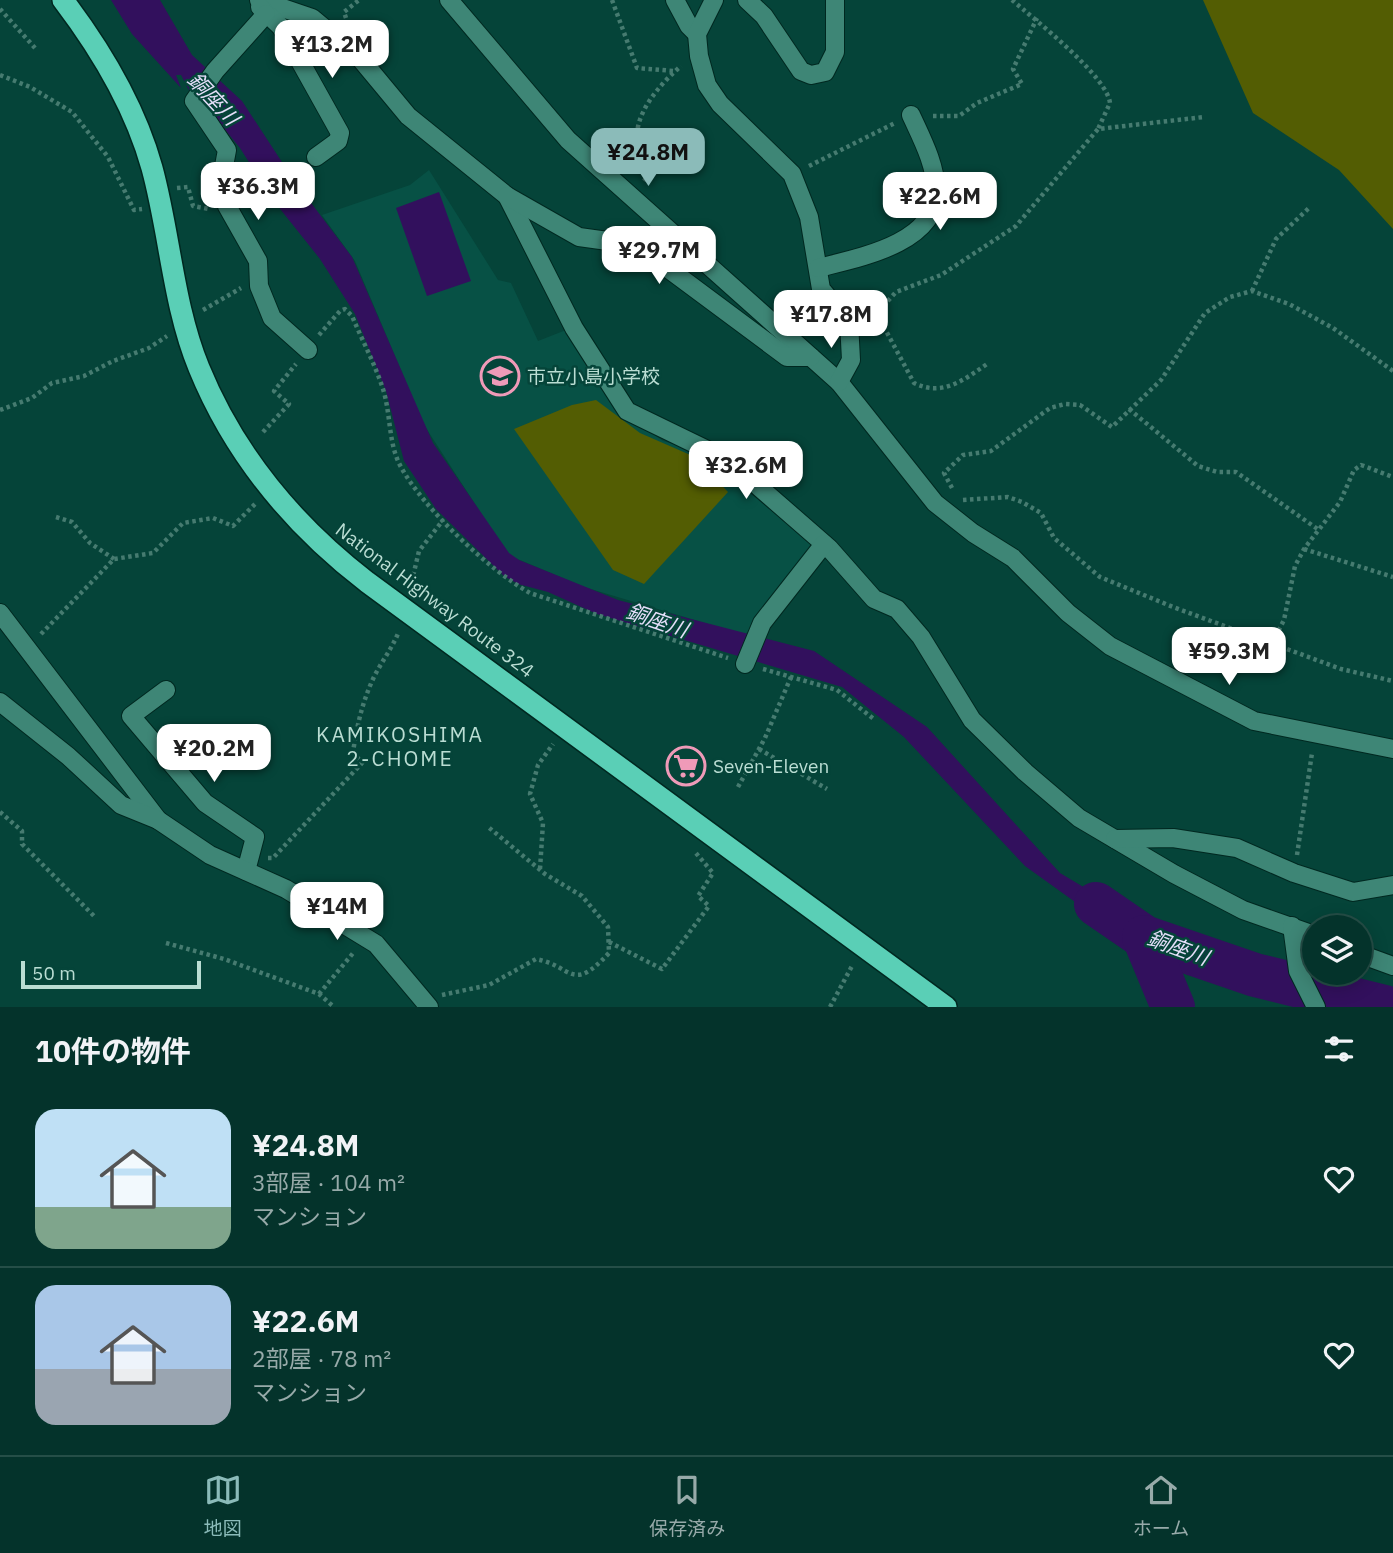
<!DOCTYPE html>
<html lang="ja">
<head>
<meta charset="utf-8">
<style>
  body { margin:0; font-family:"IBM Plex Sans","Noto Sans JP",sans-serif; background:#123f37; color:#f1f3f6; height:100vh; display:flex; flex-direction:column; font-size:26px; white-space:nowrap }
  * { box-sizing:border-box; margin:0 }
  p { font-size:23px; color:#97aaa9 }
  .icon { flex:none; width:38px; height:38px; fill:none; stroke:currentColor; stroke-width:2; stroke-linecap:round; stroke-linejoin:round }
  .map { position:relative; height:1007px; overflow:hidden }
  .details { display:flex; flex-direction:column; background:#04332b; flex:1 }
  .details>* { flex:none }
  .controls { position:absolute; left:1302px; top:915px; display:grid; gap:14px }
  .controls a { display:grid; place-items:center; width:70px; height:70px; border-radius:50%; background:#04332b; box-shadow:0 4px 18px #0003,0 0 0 2px #254e47; font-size:35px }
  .scale { position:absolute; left:21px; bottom:18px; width:180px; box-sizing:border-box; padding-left:7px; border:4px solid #baddd3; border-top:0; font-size:19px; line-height:24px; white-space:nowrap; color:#baddd3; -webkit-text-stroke:5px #054439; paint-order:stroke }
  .price { position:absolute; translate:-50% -60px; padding:0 16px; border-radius:14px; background:#fff; color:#222; font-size:23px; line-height:46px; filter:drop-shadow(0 2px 4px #0008) }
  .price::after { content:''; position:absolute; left:50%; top:42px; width:21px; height:16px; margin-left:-10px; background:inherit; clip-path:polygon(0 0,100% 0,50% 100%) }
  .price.selected { background:#8bbbb9; color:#111 }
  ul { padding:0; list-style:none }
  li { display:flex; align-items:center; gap:21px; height:175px; padding:0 35px }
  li+li { border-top:2px solid #254e47 }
  li span { display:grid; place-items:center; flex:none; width:196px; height:140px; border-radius:21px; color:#555 }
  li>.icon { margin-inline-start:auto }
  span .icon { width:84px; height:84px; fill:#fffc; stroke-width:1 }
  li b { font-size:30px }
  h2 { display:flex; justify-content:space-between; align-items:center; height:84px; padding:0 35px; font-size:30px }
  .menu { display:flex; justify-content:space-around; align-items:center; height:98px; border-top:2px solid #254e47; background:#04332b; font-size:19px; color:#97aaa9 }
  .menu a { display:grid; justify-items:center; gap:4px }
  .menu .selected { color:#8bbbb9 }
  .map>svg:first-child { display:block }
  .built { fill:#075145 }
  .green { fill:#535d03 }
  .water { fill:#32105d }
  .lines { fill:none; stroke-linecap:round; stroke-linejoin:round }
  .river { stroke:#32105d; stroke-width:44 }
  .minor-casing { stroke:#002820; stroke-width:20 }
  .highway-casing { stroke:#002820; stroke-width:24 }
  .path { stroke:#467b70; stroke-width:4.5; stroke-dasharray:3.5 3.5; stroke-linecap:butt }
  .minor { stroke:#3e8676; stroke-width:18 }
  .highway { stroke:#5acfb6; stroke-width:21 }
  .labels { text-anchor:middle; stroke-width:5; stroke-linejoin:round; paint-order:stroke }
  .poi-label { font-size:19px; fill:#baddd3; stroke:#054439; text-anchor:start }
  .street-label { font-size:19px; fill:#baddd3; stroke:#054439 }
  .water-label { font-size:21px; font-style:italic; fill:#e5dffa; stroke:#054439 }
  .neighbourhood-label { font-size:21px; letter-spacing:2px; fill:#baddd3; stroke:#054439 }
</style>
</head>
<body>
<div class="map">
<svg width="1393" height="1007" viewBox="0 0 1393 1007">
  <rect width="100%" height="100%" fill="#054439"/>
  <path class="built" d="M429,170l69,110 13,3 27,58 28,-11 53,80 44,31 35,10 117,95 -70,89 -161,-48 -76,-32 -84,-130 -69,-164 -33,-46 88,-30z"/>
  <g class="green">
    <path d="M1203,0h190v229l-54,-59 -86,-57z"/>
    <path d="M596,400l44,33 55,24 33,35 -84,92 -31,-14 -99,-141 58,-24z"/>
  </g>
  <g class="water">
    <path d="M111,0h49l32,55 50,46 51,78 59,78 81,186 76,110 10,7 99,40 196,51 113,76 133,146 92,55 -17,17 -110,-79 -121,-129 -62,-50 -245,-73 -49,-22 -30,-8 -14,-8 -68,-67 -32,-48 -18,-70 -31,-77 -35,-55 -47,-59 -33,-52 -37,-45 -11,-7 -11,-21h-5l5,13 -49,-54z"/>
    <path d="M439,192l32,89 -44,15 -31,-88z"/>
  </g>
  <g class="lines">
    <g class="river">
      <path d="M1096,904l48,33 111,38 130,32"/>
      <path d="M1144,937l29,70"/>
    </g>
    <defs>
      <g id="minor">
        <path d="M259,0l53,18 47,39 49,59 99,80 67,132 53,83 101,49 101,88 45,51 23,10 24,28 51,83 53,52 54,46 95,56 69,36 71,25"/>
        <path d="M449,0l119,140 271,242 96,121 38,30 40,25 55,55 42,33 144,75 139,28"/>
        <path d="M675,0l14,26 8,8"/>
        <path d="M714,0l-17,34 2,22 8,29 13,19 72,70 17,43 12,72 28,33 2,38 -12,22"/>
        <path d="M747,0l17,16 37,55 10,4 14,-3 10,-20v-52"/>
        <path d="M260,7l21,20 59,106 -2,8 -22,16"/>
        <path d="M266,14l-51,57 -21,30 33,49 -6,32 6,24 31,55 1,25 13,32 36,32"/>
        <path d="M507,196l72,41 36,5 55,28 117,87h24"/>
        <path d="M818,268c39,-10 118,-24 118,-76 0,-27 -14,-53 -25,-77"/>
        <path d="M0,613l158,207"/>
        <path d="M745,664l17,-41 62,-79"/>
        <path d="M166,690l-35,26 74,87 50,34 -9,34"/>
        <path d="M0,702l68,54 53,49 37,15 52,35 76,34 90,55 53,63"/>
        <path d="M1115,839l58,-1 64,10 57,25 59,19 40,-7"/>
        <path d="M1292,926l6,45 18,36"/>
        <path d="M1360,954l33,12"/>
      </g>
      <path id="highway" d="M63,0c38,50 72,107 89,168 18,66 21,137 47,200 36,88 94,157 168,214l579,425"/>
    </defs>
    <use href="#minor" class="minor-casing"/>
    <use href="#highway" class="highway-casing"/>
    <g class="path">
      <path d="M612,0l25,68 37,3"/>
      <path d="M1012,0c22,19 95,76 98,103l-12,26"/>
      <path d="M0,9l35,39"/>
      <path d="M346,18l-2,-6 15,-12"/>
      <path d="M0,75l30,12 42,25 36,45 26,53 8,-1"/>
      <path d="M933,116h26l18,-13 45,-19 -9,-15 24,-51"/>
      <path d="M809,166l86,-43"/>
      <path d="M644,181c11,-15 -4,-21 -6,-35 -7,-30 22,-62 43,-80"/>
      <path d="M177,188l11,-1 5,19 16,3"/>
      <path d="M1252,291l24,-52 33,-31"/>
      <path d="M203,310l38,-22"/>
      <path d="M877,314l37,69c28,14 50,-3 73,-19"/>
      <path d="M866,317l10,-3 20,-22 45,-17 75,-49 82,-97 106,-12"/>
      <path d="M319,335l21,-24 5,-2 7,7c10,24 23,48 31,73 8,25 5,55 18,78 22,41 88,103 129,126l198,65"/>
      <path d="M1129,409l69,57 19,6h19l83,58"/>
      <path d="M0,410l32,-12 20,-15 32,-7 29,-15 36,-13 18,-12"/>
      <path d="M263,432l26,-28 -15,-13 22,-27"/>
      <path d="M952,488l-8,-15 19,-18 28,-4 59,-43 15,-4 15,1 32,22 49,-47 44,-67 25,-16 22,-6 37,13 44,24 60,43"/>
      <path d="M963,500l45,-3 14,5 19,11 13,25 46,39 73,30 168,62 52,12"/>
      <path d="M56,517l16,5 18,21 24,16"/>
      <path d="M1304,549l89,28"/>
      <path d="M410,589l9,-38 24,-31"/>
      <path d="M41,634l73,-75 39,-6 30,-30 30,-5 20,8 24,-24"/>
      <path d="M1272,643l12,-23 11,-54 9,-17 36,-47 14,-32 7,-5 32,12"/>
      <path d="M763,669l74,21 38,30"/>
      <path d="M759,749l68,40"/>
      <path d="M738,787l27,-49 26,-61"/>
      <path d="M0,812l22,19v13l73,73"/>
      <path d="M1297,855l15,-102"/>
      <path d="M268,858h5l89,-95 -9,-11c4,-26 9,-49 20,-73 8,-17 19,-30 26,-48"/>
      <path d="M540,869l3,-46 -13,-29 8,-29 15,-21"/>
      <path d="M609,942l53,27 47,-63 -11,-10 15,-23 -18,-21"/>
      <path d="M166,943l58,16 95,35 15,13"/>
      <path d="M319,994l35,-42"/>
      <path d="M442,995l47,-10 47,-26c37,7 35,35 73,-6l-1,-26 -26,-31 -37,-22 -58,-48"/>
      <path d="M830,1007l22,-41"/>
    </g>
    <use href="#minor" class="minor"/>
    <use href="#highway" class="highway"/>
  </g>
  <defs>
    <symbol id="school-ring" viewBox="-11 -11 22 22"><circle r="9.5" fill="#054439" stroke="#ef9ab8" stroke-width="1.5"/><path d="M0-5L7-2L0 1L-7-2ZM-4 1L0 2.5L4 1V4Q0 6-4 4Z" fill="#ef9ab8"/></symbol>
    <symbol id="supermarket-ring" viewBox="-11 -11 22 22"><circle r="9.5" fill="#054439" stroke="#ef9ab8" stroke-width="1.5"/><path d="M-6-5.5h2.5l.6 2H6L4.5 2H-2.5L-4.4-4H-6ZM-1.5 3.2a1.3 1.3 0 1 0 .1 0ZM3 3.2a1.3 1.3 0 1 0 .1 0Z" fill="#ef9ab8"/></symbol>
  </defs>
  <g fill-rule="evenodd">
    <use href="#school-ring" x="478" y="354" width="44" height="44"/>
    <use href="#supermarket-ring" x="664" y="744" width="44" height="44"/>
  </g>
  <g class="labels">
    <g class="poi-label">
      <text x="527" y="383">市立小島小学校</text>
      <text x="713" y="773">Seven-Eleven</text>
    </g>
    <g class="street-label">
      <text transform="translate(435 600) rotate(37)" y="7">National Highway Route 324</text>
    </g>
    <g class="water-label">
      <text transform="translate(213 99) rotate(47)" y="7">銅座川</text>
      <text transform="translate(657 621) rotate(19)" y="7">銅座川</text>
      <text transform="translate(1178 948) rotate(20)" y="7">銅座川</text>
    </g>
    <g class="neighbourhood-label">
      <text x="400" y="742">KAMIKOSHIMA<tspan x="400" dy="24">2-CHOME</tspan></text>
    </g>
  </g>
</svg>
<div class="controls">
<a><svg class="icon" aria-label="layers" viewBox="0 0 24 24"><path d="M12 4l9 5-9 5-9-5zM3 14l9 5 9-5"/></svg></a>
</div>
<div class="scale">50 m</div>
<b class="price" style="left:332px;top:80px">¥13.2M</b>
<b class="price selected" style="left:648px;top:188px">¥24.8M</b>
<b class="price" style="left:258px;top:222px">¥36.3M</b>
<b class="price" style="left:940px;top:232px">¥22.6M</b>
<b class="price" style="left:659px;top:286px">¥29.7M</b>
<b class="price" style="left:831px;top:350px">¥17.8M</b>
<b class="price" style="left:746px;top:501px">¥32.6M</b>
<b class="price" style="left:1229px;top:687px">¥59.3M</b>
<b class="price" style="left:214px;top:784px">¥20.2M</b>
<b class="price" style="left:337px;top:942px">¥14M</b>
</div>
<section class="details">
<h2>10件の物件<svg class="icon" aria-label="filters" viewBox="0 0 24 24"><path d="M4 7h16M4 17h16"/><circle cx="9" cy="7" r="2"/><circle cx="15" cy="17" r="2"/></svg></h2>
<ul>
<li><span style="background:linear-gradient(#bfe0f5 70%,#7fa58c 0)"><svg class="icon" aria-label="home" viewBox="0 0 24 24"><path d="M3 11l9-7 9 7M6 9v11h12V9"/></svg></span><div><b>¥24.8M</b><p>3部屋 · 104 m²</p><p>マンション</p></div><svg class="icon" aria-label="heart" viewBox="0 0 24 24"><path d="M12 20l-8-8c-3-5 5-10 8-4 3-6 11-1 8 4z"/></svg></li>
<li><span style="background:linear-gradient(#a9c7e8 60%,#9aa5b1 0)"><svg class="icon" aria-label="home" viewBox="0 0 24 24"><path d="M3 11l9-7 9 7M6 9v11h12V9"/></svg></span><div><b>¥22.6M</b><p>2部屋 · 78 m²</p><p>マンション</p></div><svg class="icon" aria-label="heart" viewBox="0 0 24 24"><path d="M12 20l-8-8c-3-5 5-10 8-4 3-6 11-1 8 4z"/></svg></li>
</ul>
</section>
<nav class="menu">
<a class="selected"><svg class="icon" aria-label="map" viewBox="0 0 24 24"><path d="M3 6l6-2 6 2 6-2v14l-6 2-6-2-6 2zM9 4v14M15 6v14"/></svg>地図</a>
<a><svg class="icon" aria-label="saved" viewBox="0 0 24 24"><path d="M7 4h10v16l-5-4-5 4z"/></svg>保存済み</a>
<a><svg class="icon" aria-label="home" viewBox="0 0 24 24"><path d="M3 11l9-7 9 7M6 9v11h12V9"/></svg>ホーム</a>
</nav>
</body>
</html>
